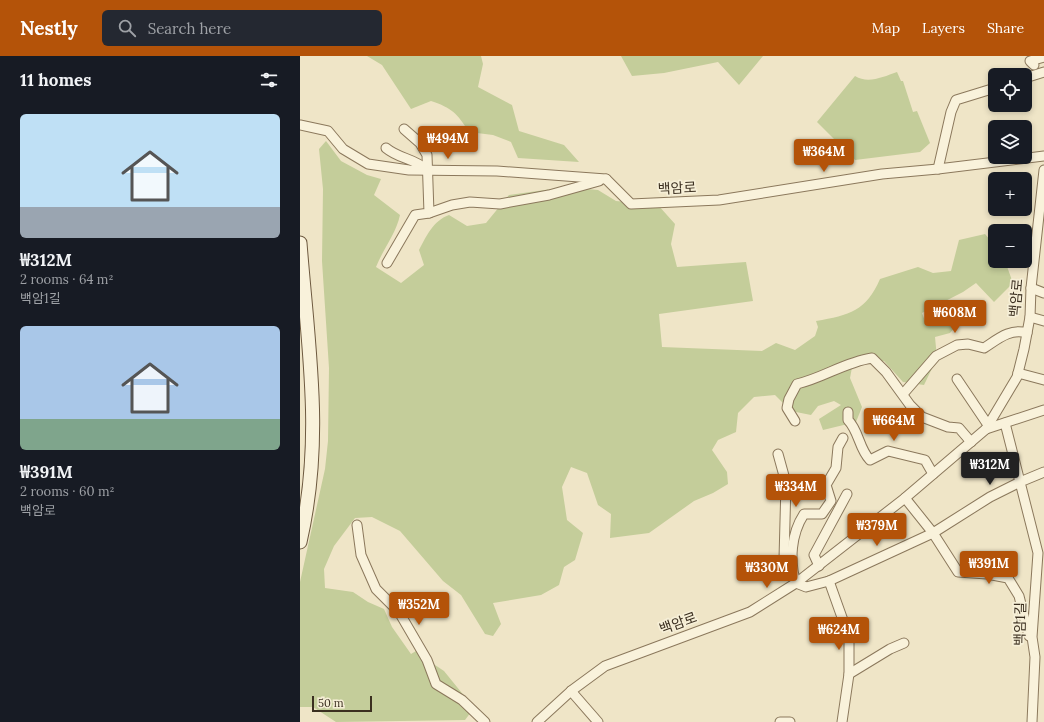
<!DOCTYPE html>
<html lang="en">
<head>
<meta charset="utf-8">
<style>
  body { margin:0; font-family:Lora,"Noto Sans KR",serif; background:#242831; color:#f1f3f6; height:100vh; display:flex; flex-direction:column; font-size:15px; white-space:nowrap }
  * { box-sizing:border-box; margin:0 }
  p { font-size:13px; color:#9ea1a6 }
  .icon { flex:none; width:22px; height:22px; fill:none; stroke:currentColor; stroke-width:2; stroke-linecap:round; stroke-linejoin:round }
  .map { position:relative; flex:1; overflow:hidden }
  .sheet { display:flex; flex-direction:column; background:#171b24; width:300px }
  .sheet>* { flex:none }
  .buttons { position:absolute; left:688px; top:12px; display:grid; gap:8px }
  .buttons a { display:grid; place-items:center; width:44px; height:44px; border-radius:6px; background:#171b24; box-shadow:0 2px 6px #0003; font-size:20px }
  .scale { position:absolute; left:12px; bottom:10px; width:60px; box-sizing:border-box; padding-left:4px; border:2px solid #3b2f20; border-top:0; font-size:11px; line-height:14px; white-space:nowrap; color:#3b2f20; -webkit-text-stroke:3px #f6efd7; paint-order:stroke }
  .price { position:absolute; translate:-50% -34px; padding:0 9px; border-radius:4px; background:#b45309; color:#fff; font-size:13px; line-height:26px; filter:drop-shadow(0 1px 2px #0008) }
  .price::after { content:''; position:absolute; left:50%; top:24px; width:12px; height:9px; margin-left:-6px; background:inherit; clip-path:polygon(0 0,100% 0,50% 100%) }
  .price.current { background:#222; color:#fff }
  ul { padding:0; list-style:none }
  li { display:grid; align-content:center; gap:8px; height:212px; padding:0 20px }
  li span { display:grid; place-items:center; height:124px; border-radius:6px; color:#555 }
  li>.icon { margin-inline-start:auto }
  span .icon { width:72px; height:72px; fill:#fffc; stroke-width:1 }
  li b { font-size:17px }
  h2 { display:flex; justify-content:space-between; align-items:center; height:48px; padding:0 20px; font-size:17px }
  header { display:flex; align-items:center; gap:24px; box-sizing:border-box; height:56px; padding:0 20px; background:#b45309; color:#fff }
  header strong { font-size:19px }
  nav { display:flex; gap:22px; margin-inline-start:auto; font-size:14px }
  .search { width:280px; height:36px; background:#242831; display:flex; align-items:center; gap:10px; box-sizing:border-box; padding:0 14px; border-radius:6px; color:#9ea1a6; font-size:15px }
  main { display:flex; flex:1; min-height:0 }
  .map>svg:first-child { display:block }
  .green { fill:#c4cd9a }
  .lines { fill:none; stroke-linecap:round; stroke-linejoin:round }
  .street-casing { stroke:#8b785c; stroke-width:11 }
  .secondary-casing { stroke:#6d593f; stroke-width:15 }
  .street { stroke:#f9f2db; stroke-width:9 }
  .secondary { stroke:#f9f2db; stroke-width:13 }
  .labels { text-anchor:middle; stroke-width:3.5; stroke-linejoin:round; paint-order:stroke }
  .street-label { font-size:14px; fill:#3b2f20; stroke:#f6efd7 }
</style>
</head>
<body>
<header>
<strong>Nestly</strong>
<div class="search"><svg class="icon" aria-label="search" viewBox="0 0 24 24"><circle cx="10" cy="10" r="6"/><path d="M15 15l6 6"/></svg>Search here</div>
<nav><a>Map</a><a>Layers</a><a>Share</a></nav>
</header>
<main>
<section class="sheet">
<h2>11 homes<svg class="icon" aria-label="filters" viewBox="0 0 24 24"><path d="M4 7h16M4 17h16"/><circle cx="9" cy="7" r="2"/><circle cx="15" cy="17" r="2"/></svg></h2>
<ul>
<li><span style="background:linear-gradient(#bfe0f5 75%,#9aa5b1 0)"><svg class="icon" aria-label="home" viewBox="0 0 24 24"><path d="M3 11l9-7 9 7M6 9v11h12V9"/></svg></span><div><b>₩312M</b><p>2 rooms · 64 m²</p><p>백암1길</p></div></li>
<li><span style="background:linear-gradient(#a9c7e8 75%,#7fa58c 0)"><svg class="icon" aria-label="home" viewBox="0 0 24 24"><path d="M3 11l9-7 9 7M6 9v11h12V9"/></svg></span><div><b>₩391M</b><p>2 rooms · 60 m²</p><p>백암로</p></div></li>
</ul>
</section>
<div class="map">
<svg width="744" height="666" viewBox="0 0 744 666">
  <rect width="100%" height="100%" fill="#efe5c7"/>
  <g class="green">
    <path d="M67,0h114l2,8 -5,23 34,18 7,26 45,14 15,17 -61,-4 -7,-16 -18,-7 -24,-3c-12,-19 -17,-24 -38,-31l-20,8 -29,-44z"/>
    <path d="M321,0h142l-24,29 -21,-23 -54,11 -32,3z"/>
    <path d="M597,16l4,9h2l10,31 4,-1 13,32 -10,9 -65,8 -38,-38 38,-46c13,8 28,1 42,-4z"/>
    <path d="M26,85l15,20 26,14 14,4 -7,16 26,20c-4,19 -17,34 -24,52l25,16 23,-18 -5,-15c8,-15 14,-29 30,-35l18,11 19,-3 23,-28 57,-8 32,3 18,11 42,4 17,19 -4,20 6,23 69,-5 7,39 -94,13 3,33 100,4 14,-8 19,7 20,-14 3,-9 -2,-6c34,-6 50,-10 64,-42l38,-12 15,6 18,-2 8,-31 26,-6 10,12v15h10l8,22 -19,19 -18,-19 -13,9 -41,21 3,8 26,-2 30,-13 -2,14 -24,7 -5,6 -15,4 2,21 -13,27 -21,-3 -19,-21 -31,1 -3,16 12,29 -6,15 -33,8 -4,-11 22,-14 -7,-4 -16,5 -7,9 -20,-4 -16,-16 -21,2 -16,16 -2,19 -18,8 -6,10 15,22 1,12 -15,9 -19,8 -45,32 -39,5 1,-24 -13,-9 -11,-32 -16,-6 -9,20 5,33 16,13 -8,27 -11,7 -5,18 -18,10 -48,8 8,21 -8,12 -8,-2 -24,-39 -18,-14 -43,-50 -28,-14 -17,1 -21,28 -10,23 1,19 28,4 15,10 16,7 8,18 19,27 10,-6 11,15 12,8 30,37 -9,12 -129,2 -23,-15h-13v-125l25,-113 3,-28 1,-73 -7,-107 1,-72 -4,-40z"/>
  </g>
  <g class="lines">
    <defs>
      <g id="street">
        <path d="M734,9l-4,-4 14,-4"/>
        <path d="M725,22l19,-6"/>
        <path d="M0,69l28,6 15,18 25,15 41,6 88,1 109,8"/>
        <path d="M86,92c13,11 28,10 41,22"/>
        <path d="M638,113l13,-57 5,-12 39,-12"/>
        <path d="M306,123l25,25 88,-4 163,-26 56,-5 106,-13"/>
        <path d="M129,157l23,-8 18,-3 30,2 49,-9 50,-14"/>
        <path d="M87,207l28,-48 14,-2 -2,-58 -7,-12 -16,-14"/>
        <path d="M731,232l13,5"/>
        <path d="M730,261l14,4"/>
        <path d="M718,317l26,7"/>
        <path d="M657,323l31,46"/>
        <path d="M603,338l33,-38 21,-11 11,-1 16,4c14,-9 26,-20 43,-15"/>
        <path d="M548,356v8c11,11 11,29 22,40l18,-9 37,9 8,14"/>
        <path d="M495,365l-8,-13 2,-9 8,-15c26,-6 48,-22 75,-26l14,14 24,33 12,12 26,10 11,1 12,14"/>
        <path d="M686,373l58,-19"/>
        <path d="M543,382l-5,9 -2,21 -10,17 5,16 -9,13h-18c-13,20 -15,47 -8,69l10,4 23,-6 104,-48 57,-36 30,-15 -15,-59"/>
        <path d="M478,398l8,29 -2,76 8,10"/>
        <path d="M605,442l28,35 25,39 29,2 21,4 11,18 10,40"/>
        <path d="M57,469l4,30 15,34 23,23 28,48 9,24 26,16 23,22"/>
        <path d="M519,510l-5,-11 33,-61"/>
        <path d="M529,525l20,56v37l-7,48"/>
        <path d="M549,618l41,-25 14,-6"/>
        <path d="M271,635l27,31"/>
        <path d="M237,666l34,-31 34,-25 145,-54 46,-29 109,-85 81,-69 31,-52 7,-28 6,-32 1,-29 13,-118"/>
        <path d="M480,666h10"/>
        <path d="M732,666l3,-65 -3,-20 6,-84 -18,-71 24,-10"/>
      </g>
      <path id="secondary" d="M0,187c8,104 24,195 0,299"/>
    </defs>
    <use href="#street" class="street-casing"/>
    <use href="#secondary" class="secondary-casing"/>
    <use href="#street" class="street"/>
    <use href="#secondary" class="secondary"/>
  </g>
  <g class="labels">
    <g class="street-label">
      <text transform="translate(377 132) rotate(-3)" y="5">백암로</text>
      <text transform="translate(716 242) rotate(-85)" y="5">백암로</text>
      <text transform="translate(378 567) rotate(-20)" y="5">백암로</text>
      <text transform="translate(720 568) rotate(-89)" y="5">백암1길</text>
    </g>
  </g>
</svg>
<div class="buttons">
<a><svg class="icon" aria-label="locate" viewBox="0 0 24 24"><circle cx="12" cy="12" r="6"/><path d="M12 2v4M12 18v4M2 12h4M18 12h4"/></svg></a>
<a><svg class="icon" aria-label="layers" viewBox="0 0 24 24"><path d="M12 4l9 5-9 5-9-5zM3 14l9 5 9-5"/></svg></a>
<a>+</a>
<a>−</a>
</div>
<div class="scale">50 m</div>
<b class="price" style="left:148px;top:104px">₩494M</b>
<b class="price" style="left:524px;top:117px">₩364M</b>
<b class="price" style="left:655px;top:278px">₩608M</b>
<b class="price" style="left:594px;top:386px">₩664M</b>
<b class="price current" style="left:690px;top:430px">₩312M</b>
<b class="price" style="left:496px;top:452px">₩334M</b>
<b class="price" style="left:577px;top:491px">₩379M</b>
<b class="price" style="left:689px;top:529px">₩391M</b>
<b class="price" style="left:467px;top:533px">₩330M</b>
<b class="price" style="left:119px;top:570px">₩352M</b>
<b class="price" style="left:539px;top:595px">₩624M</b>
</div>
</main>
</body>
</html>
